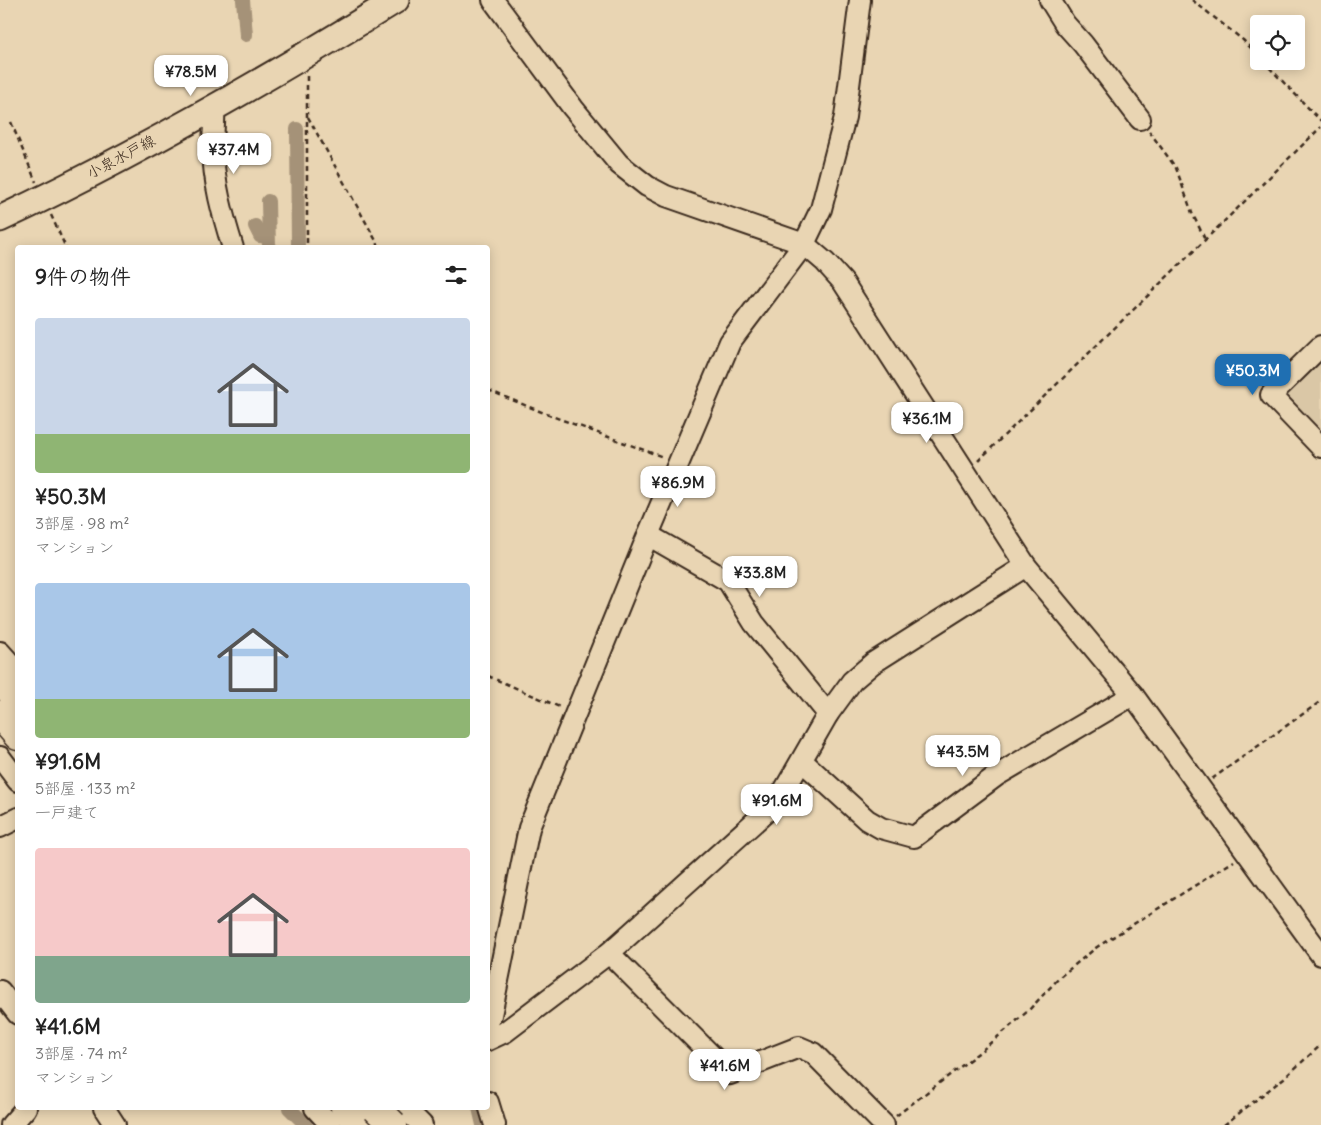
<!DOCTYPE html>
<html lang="ja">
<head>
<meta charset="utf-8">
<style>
  body { margin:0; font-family:Delius,"Klee One",sans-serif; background:#f6f6f6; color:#222; height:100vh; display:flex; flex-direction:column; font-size:19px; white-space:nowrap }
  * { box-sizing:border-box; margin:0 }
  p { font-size:16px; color:#767676 }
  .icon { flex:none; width:28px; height:28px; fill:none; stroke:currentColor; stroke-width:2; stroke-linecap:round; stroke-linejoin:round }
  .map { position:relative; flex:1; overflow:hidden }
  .details { position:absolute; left:15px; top:245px; width:475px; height:865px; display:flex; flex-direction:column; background:#fff; border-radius:5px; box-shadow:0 2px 12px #0003 }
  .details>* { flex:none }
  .controls { position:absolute; left:1250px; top:15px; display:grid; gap:10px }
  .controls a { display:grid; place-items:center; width:55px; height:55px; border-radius:5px; background:#fff; box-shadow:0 2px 12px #0003; font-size:25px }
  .price { position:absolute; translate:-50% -42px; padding:0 11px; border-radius:10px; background:#fff; color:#222; font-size:16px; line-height:32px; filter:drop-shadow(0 1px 2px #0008) }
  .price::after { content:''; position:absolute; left:50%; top:30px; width:15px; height:11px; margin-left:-8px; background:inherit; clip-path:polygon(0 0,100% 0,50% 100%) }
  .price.on { background:#1f6fb2; color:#fff }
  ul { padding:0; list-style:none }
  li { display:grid; align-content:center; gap:10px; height:265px; padding:0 20px }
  li span { display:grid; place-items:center; height:155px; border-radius:5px; color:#555 }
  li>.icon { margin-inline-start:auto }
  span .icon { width:90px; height:90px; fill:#fffc; stroke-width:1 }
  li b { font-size:21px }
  h2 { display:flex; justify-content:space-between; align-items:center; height:60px; padding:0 20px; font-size:21px }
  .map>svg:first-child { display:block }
  .built { fill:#dac7a6 }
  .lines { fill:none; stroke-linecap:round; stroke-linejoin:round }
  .canal { stroke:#a59278; stroke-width:14 }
  .minor-casing { stroke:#3b2a1e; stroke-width:24 }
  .major-casing { stroke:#3b2a1e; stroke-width:29 }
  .highway-casing { stroke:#3b2a1e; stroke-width:31 }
  .path { stroke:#3b2a1e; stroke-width:2.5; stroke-dasharray:5 4; stroke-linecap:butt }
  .minor { stroke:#e9d5b3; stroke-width:20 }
  .major { stroke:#e9d5b3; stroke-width:25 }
  .highway { stroke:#e9d5b3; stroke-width:28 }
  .highway-bridge-casing { stroke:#3b2a1e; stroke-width:31; stroke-linecap:butt }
  .highway-bridge { stroke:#e9d5b3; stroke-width:28 }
  .labels { text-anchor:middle; stroke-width:4; stroke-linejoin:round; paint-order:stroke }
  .street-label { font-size:15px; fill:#3b2a1e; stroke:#e9d5b3 }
</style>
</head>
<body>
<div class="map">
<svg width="1321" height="1125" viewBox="0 0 1321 1125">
  <rect width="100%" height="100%" fill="#e9d5b3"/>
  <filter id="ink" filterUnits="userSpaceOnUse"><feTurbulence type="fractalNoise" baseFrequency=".02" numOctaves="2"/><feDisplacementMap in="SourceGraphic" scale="10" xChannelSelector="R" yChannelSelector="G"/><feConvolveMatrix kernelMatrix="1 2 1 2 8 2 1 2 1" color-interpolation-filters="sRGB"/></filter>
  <g filter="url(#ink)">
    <path class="built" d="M1321,361v75l-37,-39z"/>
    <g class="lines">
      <g class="canal">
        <path d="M243,0l3,35"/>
        <path d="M297,129l1,119"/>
        <path d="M268,201l1,46"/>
        <path d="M255,226l5,10 8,1"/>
        <path d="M289,1108l17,17"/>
        <path d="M479,1108l4,17"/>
      </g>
      <defs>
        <g id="minor">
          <path d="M493,0l80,108 46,56 28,22 19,10 138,48 21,18 18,20 183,284 107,129 188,260"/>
          <path d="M1050,0l15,24 18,20 57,75"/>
          <path d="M214,108c1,13 -1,26 -1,39 0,34 10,69 20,101"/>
          <path d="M1321,346l-50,49 50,52"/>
          <path d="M648,535l80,46 26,42 74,91"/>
          <path d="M0,652l18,20"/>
          <path d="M0,757l18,24"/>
          <path d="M802,761l65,59 14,8 33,9 82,-61 137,-81"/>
          <path d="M0,827l18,-9"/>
          <path d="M609,953l121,121 69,-27 14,6 71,72"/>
          <path d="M0,991l18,23"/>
          <path d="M488,1023l3,-8 38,-187 119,-293 82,-193 74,-98 17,-35 24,-92 15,-117"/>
          <path d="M488,1040l17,-8 104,-79 169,-152 50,-87 24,-33 21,-18 153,-97"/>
          <path d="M488,1102l7,23"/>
          <path d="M104,1108l11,17"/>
          <path d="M315,1108l16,17"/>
          <path d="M405,1108l17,17"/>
          <path d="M11,1125l15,-17"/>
          <path d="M384,1125l20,-17"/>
        </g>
        <path id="major" d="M0,219c136,-64 268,-140 396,-219"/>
        <g id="highway">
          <path d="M0,679l18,21"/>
          <path d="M0,715l18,21"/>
          <path d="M345,1108l17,17"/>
        </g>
      </defs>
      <use href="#minor" class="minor-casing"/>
      <use href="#major" class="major-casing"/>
      <use href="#highway" class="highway-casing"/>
      <g class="path">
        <path d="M1192,0l51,40 16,16"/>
        <path d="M1263,61l58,60"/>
        <path d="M307,76v172"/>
        <path d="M308,117l72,131"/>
        <path d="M11,122l25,60"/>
        <path d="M1149,131l27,37 16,45 13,26"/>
        <path d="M51,215l15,33"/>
        <path d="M488,390l61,25 114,42"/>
        <path d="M978,461l343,-334"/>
        <path d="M488,676l74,32"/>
        <path d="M1212,779l109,-78"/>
        <path d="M896,1116l85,-65 47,-40 33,-35 36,-29 137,-86"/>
        <path d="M1224,1125l60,-47 37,-33"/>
      </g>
      <use href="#minor" class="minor"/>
      <use href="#major" class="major"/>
      <use href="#highway" class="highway"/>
      <defs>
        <path id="highway-bridge" d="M376,1108l17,17"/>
      </defs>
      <use href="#highway-bridge" class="highway-bridge-casing"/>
      <use href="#highway-bridge" class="highway-bridge"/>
    </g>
  </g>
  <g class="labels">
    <g class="street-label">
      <text transform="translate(121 157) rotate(-28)" y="5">小泉水戸線</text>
    </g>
  </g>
</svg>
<div class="controls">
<a><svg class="icon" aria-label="locate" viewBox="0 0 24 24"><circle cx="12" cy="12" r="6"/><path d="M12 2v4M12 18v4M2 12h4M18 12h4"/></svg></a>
</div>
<b class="price" style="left:191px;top:97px">¥78.5M</b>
<b class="price" style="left:234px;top:175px">¥37.4M</b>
<b class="price on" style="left:1253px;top:396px">¥50.3M</b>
<b class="price" style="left:927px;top:444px">¥36.1M</b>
<b class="price" style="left:678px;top:508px">¥86.9M</b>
<b class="price" style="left:760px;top:598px">¥33.8M</b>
<b class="price" style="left:963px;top:777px">¥43.5M</b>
<b class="price" style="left:777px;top:826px">¥91.6M</b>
<b class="price" style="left:725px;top:1091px">¥41.6M</b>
<section class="details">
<h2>9件の物件<svg class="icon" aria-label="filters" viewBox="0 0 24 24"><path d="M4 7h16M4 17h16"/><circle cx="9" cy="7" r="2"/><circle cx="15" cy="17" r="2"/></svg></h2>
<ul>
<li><span style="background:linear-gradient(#c9d6e8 75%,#8fb573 0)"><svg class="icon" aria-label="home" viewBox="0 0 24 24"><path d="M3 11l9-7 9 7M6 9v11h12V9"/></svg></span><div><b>¥50.3M</b><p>3部屋 · 98 m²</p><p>マンション</p></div></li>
<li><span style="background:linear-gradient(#a9c7e8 75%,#8fb573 0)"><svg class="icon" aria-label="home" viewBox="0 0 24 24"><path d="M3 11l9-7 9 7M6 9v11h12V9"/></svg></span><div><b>¥91.6M</b><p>5部屋 · 133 m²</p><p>一戸建て</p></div></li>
<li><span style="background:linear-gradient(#f6c9c9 70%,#7fa58c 0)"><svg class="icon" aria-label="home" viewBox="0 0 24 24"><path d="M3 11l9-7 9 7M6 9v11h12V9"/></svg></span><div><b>¥41.6M</b><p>3部屋 · 74 m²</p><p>マンション</p></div></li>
</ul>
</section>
</div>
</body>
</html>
